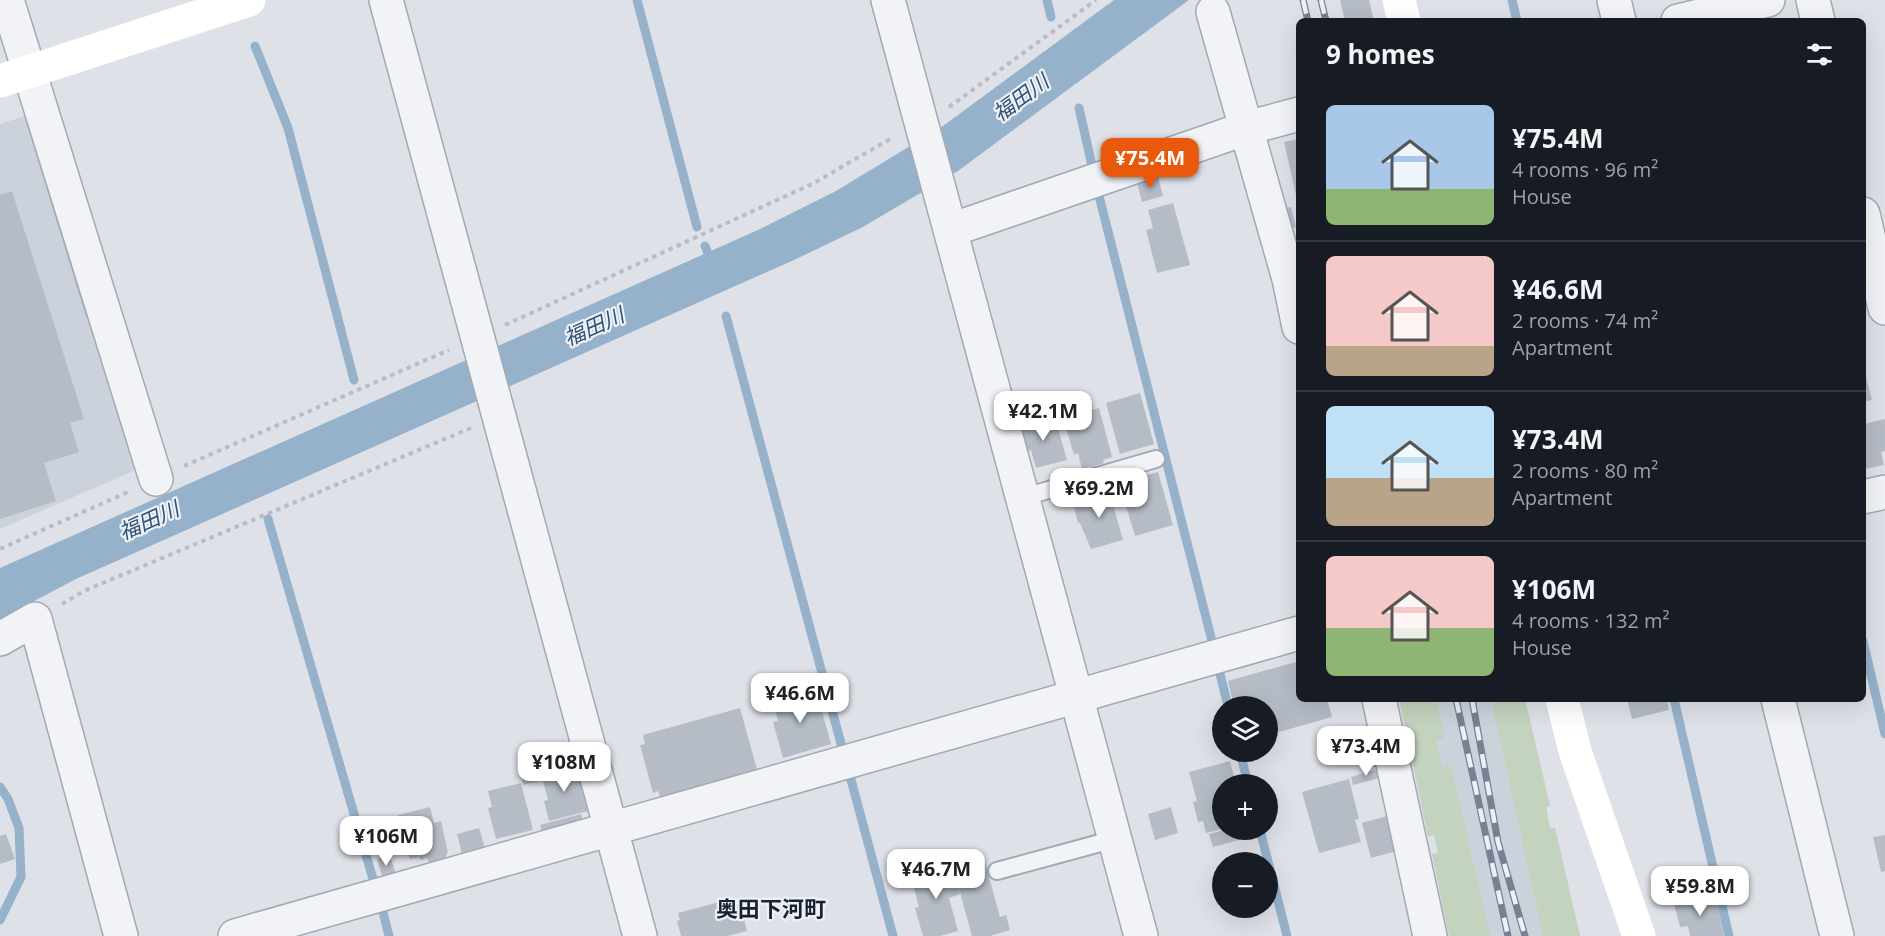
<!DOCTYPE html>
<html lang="en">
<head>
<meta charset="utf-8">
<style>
  body { margin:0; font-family:"Open Sans","Noto Sans JP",sans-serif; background:#20242c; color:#f1f3f6; height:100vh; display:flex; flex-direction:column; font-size:22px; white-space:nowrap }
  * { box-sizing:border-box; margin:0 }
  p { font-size:20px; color:#9ea1a6 }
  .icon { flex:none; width:33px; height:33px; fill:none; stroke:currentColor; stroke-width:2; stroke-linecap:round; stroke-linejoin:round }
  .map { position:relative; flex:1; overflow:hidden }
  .details { position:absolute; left:1296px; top:18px; width:570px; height:684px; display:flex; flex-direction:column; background:#171b24; border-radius:9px; box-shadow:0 6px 24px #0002 }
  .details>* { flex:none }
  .buttons { position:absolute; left:1212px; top:696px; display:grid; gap:12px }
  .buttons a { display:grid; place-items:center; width:66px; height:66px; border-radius:50%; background:#171b24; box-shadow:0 6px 24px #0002; font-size:30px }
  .price { position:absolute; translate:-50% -51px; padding:0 14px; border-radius:12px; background:#fff; color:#222; font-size:20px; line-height:39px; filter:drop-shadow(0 2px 3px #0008) }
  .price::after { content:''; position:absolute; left:50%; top:36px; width:18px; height:14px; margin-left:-9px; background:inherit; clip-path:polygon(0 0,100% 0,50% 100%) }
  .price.active { background:#ea580c; color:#fff }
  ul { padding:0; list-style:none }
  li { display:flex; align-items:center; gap:18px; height:150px; padding:0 30px }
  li+li { border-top:2px solid #363941 }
  li span { display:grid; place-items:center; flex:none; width:168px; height:120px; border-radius:9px; color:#555 }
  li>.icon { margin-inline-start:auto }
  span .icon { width:72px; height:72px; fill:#fffc; stroke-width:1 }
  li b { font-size:26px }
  h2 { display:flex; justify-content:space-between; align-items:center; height:72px; padding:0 30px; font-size:26px }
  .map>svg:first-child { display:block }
  .built { fill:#ccd2db }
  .green { fill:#c4d3be }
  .water { fill:#96b2cb }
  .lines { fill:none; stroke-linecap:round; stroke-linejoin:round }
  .stream { stroke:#96b2cb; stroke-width:9 }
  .building { fill:#b5bcc6 }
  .lane-casing { stroke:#a3a9b2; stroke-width:20 }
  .street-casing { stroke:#a3a9b2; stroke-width:36 }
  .path { stroke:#b8bdc4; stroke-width:4; stroke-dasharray:4.5 4.5; stroke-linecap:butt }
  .lane { stroke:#f1f3f7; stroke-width:16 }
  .street { stroke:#f1f3f7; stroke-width:33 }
  .secondary { stroke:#fff; stroke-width:33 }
  .rail-casing { stroke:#768293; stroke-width:7 }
  .rail { stroke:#edf1f6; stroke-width:4.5; stroke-dasharray:14; stroke-linecap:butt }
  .labels { text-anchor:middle; stroke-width:4.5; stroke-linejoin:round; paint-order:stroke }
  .water-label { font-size:21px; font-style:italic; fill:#2e5176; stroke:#edf1f6 }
  .quarter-label { font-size:22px; font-weight:bold; fill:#192231; stroke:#edf1f6 }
</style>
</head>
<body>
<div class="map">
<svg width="1885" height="936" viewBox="0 0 1885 936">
  <rect width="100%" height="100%" fill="#dee2e8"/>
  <g class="built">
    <path d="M37,112l108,354 -145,63v-405z"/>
    <path d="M1399,699h126l25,107 -4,1 4,21h5l25,108h-131l-17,-82 6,-1 -4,-18 -6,1z"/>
  </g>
  <g class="green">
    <path d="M1399,699h37l9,39 -9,3 6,26 9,-1 39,170h-41l-17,-82 6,-1 -4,-18 -6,1z"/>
    <path d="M1506,699h19l25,107 -4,1 4,21h5l25,108h-37l-51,-234z"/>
  </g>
  <path class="water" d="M1114,0h75l-231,171 -97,57 -67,32 -718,319 -76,40v-51l758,-338 78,-39 107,-65z"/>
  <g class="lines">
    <g class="stream">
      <path d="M637,0l60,227"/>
      <path d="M1047,0l4,17"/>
      <path d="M1512,0l5,21"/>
      <path d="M255,46l33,82 66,252"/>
      <path d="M1079,108l14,62"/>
      <path d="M1098,192l115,453"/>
      <path d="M705,246l7,17"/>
      <path d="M726,316l117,435"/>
      <path d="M268,519l105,360"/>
      <path d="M1863,641l22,93"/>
      <path d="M1219,670l9,36"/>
      <path d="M1674,699l55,237"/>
      <path d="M1240,752l8,32"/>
      <path d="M850,776l43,160"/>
      <path d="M0,787l8,12 11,29 2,49 -21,43"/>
      <path d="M1260,830l27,106"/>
      <path d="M382,908l7,28"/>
    </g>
  </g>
  <g class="building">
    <path d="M1340,0h29l5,21h-29z"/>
    <path d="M32,116l62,199 -8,2 -61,-199z"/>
    <path d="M1299,139v65h-1l-14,-62z"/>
    <path d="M1158,177l5,19 -21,6 -5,-19z"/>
    <path d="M12,191l72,228 -14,4 9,29 -35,11 12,38 -56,18v-324z"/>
    <path d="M1173,203l17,62 -33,8 -11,-43 7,-2 -5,-18z"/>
    <path d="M1291,207l5,20 -6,2 -5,-21z"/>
    <path d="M1863,365l9,35 -9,2z"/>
    <path d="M1140,393l14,51 -34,10 -14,-51z"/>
    <path d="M1079,407l1,5 -15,4 -1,-5z"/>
    <path d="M1099,408l13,49 -9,3 1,3 -22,6 -4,-16 -4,2 -11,-37z"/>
    <path d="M1041,418l1,4 13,-4 12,42 -31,8 -5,-18 -5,2 -7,-28z"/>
    <path d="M1885,419v32l-4,1 3,13 -19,4 -2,-45z"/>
    <path d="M1158,472l15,53 -38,11 -9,-30 8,-2 -4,-14 7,-2 -3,-10z"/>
    <path d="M1108,487l15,53 -32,9 -11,-26h-2l-4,-16 5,-1 -1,-4 12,-3 -2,-6z"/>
    <path d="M1299,661v38h28l5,18 -64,18v-29h-34l-6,-25z"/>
    <path d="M816,690l15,54 -48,14 -10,-36 5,-1 -5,-19z"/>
    <path d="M1627,699h40l2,11 -37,9z"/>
    <path d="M740,708l18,65 -97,27 -3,-9 -5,2 -13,-48 5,-1 -2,-9z"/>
    <path d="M1230,761l6,23h-14v45l-16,4 -3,-12 -5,1 -5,-20 4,-1 -8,-29z"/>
    <path d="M576,764l12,47 -39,10 -5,-20 4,-1 -7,-27z"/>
    <path d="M1378,769l2,9 -27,7 -2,-8z"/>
    <path d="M537,775l1,6 -15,4 -1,-6z"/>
    <path d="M1349,779l10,40 -4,1 6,22 -42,11 -17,-61z"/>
    <path d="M521,783l12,47 -37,9 -8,-31 4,-1 -4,-16z"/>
    <path d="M430,807l4,16 7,-2 7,32h-2l1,6 -18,4 -2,-5 -6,2 -2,-3 -9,2 -4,-13 -4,1 -6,-22 4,-1 -2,-9z"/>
    <path d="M1171,807l7,26 -23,7 -7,-26z"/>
    <path d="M581,814l2,7 -41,11 -2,-7z"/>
    <path d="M1387,816l10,35 -26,7 -9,-35z"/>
    <path d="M479,828l6,20 -23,6 -5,-20z"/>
    <path d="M1225,830h18l3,8 -33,9 -4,-13z"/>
    <path d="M6,834l9,25 -15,5v-28z"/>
    <path d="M1885,835v36l-4,1 -8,-35z"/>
    <path d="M983,855l17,62 6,-2 4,15 -20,6h-18l-20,-73z"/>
    <path d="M390,856l6,19 -13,4 -6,-20z"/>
    <path d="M951,863l9,31 -11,4 9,33 -18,5h-17l-8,-28 4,-1 -9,-33z"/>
    <path d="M1715,895l9,41h-34l-2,-10 -8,1 -6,-23z"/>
    <path d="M734,898l2,6 4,-1 7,28 -19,5h-47l-4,-15 3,-1 -2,-7z"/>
  </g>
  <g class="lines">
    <defs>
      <g id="lane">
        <path d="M1024,497l132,-38"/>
        <path d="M997,871l118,-32"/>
      </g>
      <g id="street">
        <path d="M7,0l149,479"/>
        <path d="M386,0l254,936"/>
        <path d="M888,0l253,936"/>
        <path d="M1614,0l5,21"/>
        <path d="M1813,0l5,21"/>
        <path d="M1213,12l76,267 10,48"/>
        <path d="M1678,21l90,-21"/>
        <path d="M1863,214l22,94"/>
        <path d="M951,230l296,-102 52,-14"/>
        <path d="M1863,497l22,-5"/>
        <path d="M0,639l35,-20 86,317"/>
        <path d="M1379,699l51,237"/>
        <path d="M1778,699l59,237"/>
        <path d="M235,936l1064,-303"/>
      </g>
    </defs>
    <use href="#lane" class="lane-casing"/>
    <use href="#street" class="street-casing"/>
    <g class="path">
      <path d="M949,107l147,-107"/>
      <path d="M505,325l309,-142 78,-45"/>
      <path d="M184,466l265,-116"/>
      <path d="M0,549l128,-57"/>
      <path d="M62,604l22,-13 387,-163"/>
    </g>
    <use href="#lane" class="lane"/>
    <use href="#street" class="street"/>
    <g class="secondary">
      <path d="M1399,0l5,21"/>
      <path d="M0,81l249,-81"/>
      <path d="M1562,699l13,52 64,185"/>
    </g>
    <defs>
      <g id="rail">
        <path d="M1303,0l5,21"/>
        <path d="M1321,0l5,21"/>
        <path d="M1456,699l52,237"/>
        <path d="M1472,699l26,143 27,94"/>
      </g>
    </defs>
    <use href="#rail" class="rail-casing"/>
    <use href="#rail" class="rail"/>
  </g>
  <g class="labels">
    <g class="water-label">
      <text transform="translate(1021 98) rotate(-36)" y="7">福田川</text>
      <text transform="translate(594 327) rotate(-24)" y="7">福田川</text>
      <text transform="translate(149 521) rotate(-24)" y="7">福田川</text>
    </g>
    <g class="quarter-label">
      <text x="771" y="917">奥田下河町</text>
    </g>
  </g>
</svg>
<div class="buttons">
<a><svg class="icon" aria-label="layers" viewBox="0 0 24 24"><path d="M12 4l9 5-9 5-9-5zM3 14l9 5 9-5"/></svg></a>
<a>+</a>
<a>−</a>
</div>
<b class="price active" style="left:1150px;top:189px">¥75.4M</b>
<b class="price" style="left:1043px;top:442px">¥42.1M</b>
<b class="price" style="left:1099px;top:519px">¥69.2M</b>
<b class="price" style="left:800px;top:724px">¥46.6M</b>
<b class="price" style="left:1366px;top:777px">¥73.4M</b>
<b class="price" style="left:564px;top:793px">¥108M</b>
<b class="price" style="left:386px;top:867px">¥106M</b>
<b class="price" style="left:936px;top:900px">¥46.7M</b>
<b class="price" style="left:1700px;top:917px">¥59.8M</b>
<section class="details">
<h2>9 homes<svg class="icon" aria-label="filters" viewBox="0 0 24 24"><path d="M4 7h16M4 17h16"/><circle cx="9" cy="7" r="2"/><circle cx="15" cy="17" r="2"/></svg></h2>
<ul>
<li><span style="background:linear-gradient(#a9c7e8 70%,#8fb573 0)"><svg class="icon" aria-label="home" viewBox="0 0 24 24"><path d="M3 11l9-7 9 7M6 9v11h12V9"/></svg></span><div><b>¥75.4M</b><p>4 rooms · 96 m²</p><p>House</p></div></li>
<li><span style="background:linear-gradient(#f6c9c9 75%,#b9a48a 0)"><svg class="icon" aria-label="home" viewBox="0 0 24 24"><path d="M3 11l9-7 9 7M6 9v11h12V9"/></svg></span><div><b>¥46.6M</b><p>2 rooms · 74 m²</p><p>Apartment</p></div></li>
<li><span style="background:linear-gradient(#bfe0f5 60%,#b9a48a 0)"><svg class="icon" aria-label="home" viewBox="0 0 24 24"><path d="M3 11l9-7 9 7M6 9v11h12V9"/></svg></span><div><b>¥73.4M</b><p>2 rooms · 80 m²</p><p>Apartment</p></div></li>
<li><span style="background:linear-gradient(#f6c9c9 60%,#8fb573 0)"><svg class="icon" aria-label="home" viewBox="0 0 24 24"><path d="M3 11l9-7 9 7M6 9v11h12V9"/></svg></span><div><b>¥106M</b><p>4 rooms · 132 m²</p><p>House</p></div></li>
</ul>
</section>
</div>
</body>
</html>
